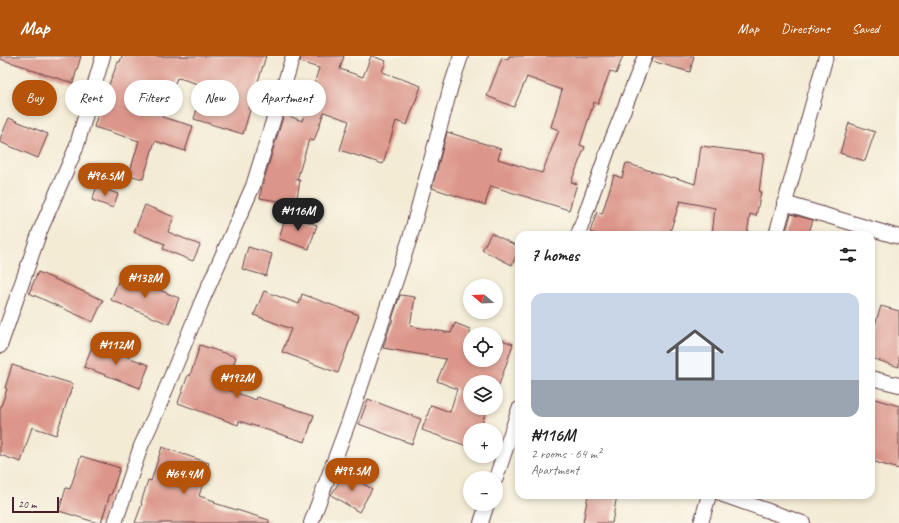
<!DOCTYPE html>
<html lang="en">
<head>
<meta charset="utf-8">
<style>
  body { margin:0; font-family:Caveat,sans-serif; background:#f2f2f2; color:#222; height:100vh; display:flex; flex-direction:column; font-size:15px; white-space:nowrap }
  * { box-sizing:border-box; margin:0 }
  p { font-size:13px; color:#767676 }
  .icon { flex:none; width:22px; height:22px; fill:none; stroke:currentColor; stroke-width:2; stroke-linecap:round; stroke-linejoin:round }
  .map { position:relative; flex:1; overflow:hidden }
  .details { position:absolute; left:515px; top:175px; width:360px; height:268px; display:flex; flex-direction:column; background:#fff; border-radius:12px; box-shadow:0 2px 6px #0003 }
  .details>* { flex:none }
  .hud { position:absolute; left:12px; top:24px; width:380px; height:36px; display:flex; gap:8px }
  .needle { width:26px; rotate:289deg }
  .controls { position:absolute; left:463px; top:223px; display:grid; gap:8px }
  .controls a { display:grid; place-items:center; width:40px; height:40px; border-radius:50%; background:#fff; box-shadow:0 2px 6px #0003; font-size:20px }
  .scale { position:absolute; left:12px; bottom:10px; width:47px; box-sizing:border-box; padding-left:4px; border:2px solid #4a1f2b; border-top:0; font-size:11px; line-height:14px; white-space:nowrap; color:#4a1f2b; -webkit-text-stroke:3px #fbf7ec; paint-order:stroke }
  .price { position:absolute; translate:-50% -34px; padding:0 9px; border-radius:14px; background:#b45309; color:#fff; font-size:13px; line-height:26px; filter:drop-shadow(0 1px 2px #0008) }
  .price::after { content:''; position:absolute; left:50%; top:24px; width:12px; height:9px; margin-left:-6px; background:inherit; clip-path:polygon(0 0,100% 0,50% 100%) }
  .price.selected { background:#222; color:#fff }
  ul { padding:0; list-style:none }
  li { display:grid; align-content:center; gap:8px; height:212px; padding:0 16px }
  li+li { border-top:1px solid #e0e0e0 }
  li span { display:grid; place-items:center; height:124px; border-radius:12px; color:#555 }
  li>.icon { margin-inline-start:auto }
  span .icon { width:72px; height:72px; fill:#fffc; stroke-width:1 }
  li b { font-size:17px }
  h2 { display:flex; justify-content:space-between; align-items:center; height:48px; padding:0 16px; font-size:17px }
  .chip { padding:0 14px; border-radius:18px; background:#fff; box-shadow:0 2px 6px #0003; font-size:14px; line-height:36px }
  .chip.selected { background:#b45309; color:#fff }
  header { display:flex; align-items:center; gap:24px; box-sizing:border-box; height:56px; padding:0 20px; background:#b45309; color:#fff }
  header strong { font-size:19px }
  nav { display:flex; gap:22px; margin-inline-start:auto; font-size:14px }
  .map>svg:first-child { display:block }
  .building { fill:#dc958a }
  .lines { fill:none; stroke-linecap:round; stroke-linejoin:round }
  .minor-casing { stroke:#633e44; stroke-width:16 }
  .minor { stroke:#fff; stroke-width:14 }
</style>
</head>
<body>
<header>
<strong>Map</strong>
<nav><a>Map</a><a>Directions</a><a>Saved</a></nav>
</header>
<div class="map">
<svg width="899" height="467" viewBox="0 0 899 467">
  <rect width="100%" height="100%" fill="#fbf7ec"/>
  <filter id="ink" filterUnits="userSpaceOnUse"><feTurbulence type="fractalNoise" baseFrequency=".025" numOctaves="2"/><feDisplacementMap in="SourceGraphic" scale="8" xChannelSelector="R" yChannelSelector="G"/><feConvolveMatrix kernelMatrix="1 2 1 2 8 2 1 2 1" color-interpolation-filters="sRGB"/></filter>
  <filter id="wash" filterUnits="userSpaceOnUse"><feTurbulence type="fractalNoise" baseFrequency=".012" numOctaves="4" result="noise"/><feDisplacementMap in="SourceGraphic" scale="16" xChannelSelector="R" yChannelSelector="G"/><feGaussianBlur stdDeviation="0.9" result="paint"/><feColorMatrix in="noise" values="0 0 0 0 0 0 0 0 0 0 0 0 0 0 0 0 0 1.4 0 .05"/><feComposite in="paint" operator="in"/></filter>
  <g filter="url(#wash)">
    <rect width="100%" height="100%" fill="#f3ebd4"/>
    <g id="blocks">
      <g class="building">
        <path d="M0,0h81l-8,27 -45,-14 1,-1 -29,-9z"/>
        <path d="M122,0h144l-17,54h1l-7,24 -49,-15 10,-33 -25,-8 -1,1 -1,-1 -15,39 31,9 -8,25 -30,-10 -12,38 -14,-4 10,-34 -45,-14 7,-23 17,-42h2z"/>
        <path d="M301,0h43l-4,13 23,8 8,-21h1l14,5 -4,11 39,14 -14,39 -11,-4 -13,43 -43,-14 9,-29 -25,-9 -10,29 -5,-2 -12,41h3l-4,24 -36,-6 2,-12 22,-72 18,7 13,-40 4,-13 -19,-6z"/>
        <path d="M509,0h114l-7,18 -6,-3 -12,33 -4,-2 -14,43 5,2 -14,35 6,2 -8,26 -78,-24 -6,19 -53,-17 15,-56 54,17 -3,10 44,14 17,-43 -8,-3 11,-37 -35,-13 -13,30 -27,-11 15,-38 6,2z"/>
        <path d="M653,0h41l-4,16 -38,-11z"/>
        <path d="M9,62l39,16 -10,24 -38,-16v-3z"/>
        <path d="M849,67l26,9 -10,29 -25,-8z"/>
        <path d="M701,90l63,8 -5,38h2l-5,24 -6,-2 -3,21h-35l3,-27 -35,-7 -11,34h-70l-9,-3 7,-20 5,2 12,-39 8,3 4,-15 46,15 1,-1 22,7 3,-16z"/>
        <path d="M97,130l21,8 -5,14 -21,-8z"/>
        <path d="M145,149l29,12 -6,15 32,13 -7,16 -30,-12 2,-5 -31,-12z"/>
        <path d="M791,158l22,6 -5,15h-23z"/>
        <path d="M286,159l31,10 -8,24 -30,-10z"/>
        <path d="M491,177l28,14v2l-7,16 -30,-15z"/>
        <path d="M248,191l24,7 -6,22 -24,-7z"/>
        <path d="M38,216l65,28 -10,22 -64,-29z"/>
        <path d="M121,218l58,24 -10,26 -58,-24z"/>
        <path d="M264,235l35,13 3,-10 57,21 -21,58 -56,-21 9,-23 -37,-14z"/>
        <path d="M400,239l15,2 -5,29 41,7 4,-10 15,6v31h26v-22l17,6 -15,44h-2v-6h-26v26h17l-7,22h-10v17l-48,-17 9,-25 19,7 7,-23 -20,-8 9,-22 -63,-11 8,-25h1l1,-7z"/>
        <path d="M881,250l18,5v56l-28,-9v-21z"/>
        <path d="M93,288l56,21 -9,23 -56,-21z"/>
        <path d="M200,289l36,12 -10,32 30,11 1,-3 57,18 -9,27 -66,-21 -1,4 -60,-22 10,-28 2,1z"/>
        <path d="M12,309l61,19 -17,51 -24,-8 -11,35 -21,-7v-46l7,-20 -2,-1z"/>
        <path d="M871,342l28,8v63l-28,-8z"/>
        <path d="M368,343l53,20 -9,25 -53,-20z"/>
        <path d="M162,391l47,16 -10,33 16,5 -1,2 55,17v3h-134l7,-19 -1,-1 7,-23 3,1z"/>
        <path d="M81,400l39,12 -9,27 -1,-1 -9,29h-3l-39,-12 7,-23 4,1z"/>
        <path d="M345,417l27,16 -13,23 -28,-17z"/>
        <path d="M588,439h29l-5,28h-29z"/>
      </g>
    </g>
  </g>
  <g filter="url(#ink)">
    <use href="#blocks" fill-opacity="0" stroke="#633e44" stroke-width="1"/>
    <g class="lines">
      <defs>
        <g id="minor">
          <path d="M784,147l115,34"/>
          <path d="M578,179l31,-88 36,-91"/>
          <path d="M776,179l50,-179"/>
          <path d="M0,290l40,-115 36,-83 27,-92"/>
          <path d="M871,322l28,7"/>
          <path d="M496,422l23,-69"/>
          <path d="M723,439l80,28"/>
          <path d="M115,467l26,-77 16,-35 45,-110 51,-115 40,-130"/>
          <path d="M311,467l42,-113 57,-172 41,-152 10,-30"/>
          <path d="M481,467l6,-19"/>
          <path d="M701,467l8,-28"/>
        </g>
      </defs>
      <use href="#minor" class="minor-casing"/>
      <use href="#minor" class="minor"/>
    </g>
  </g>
</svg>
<div class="controls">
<a><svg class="needle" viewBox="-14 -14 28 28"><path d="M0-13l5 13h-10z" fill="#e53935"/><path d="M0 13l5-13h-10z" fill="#767676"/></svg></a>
<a><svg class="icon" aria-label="locate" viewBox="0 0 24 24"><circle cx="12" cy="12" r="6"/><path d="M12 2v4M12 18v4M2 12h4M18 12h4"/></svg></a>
<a><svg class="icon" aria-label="layers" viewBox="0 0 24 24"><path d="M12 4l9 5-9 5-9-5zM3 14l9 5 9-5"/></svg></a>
<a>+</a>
<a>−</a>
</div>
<div class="scale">20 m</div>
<b class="price" style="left:105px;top:141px">₦96.5M</b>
<b class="price selected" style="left:298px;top:176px">₦116M</b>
<b class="price" style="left:145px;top:243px">₦138M</b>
<b class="price" style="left:116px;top:310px">₦112M</b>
<b class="price" style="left:237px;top:343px">₦192M</b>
<b class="price" style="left:352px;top:436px">₦99.5M</b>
<b class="price" style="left:184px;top:439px">₦64.4M</b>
<div class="hud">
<a class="chip selected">Buy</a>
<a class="chip">Rent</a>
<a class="chip">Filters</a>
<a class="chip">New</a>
<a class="chip">Apartment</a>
</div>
<section class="details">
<h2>7 homes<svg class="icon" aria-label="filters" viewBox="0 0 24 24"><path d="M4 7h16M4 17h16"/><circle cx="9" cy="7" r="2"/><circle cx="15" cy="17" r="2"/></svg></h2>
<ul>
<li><span style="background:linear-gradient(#c9d6e8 70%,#9aa5b1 0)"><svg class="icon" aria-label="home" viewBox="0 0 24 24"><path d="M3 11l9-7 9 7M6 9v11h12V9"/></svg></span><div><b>₦116M</b><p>2 rooms · 64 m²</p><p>Apartment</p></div></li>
</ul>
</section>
</div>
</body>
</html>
